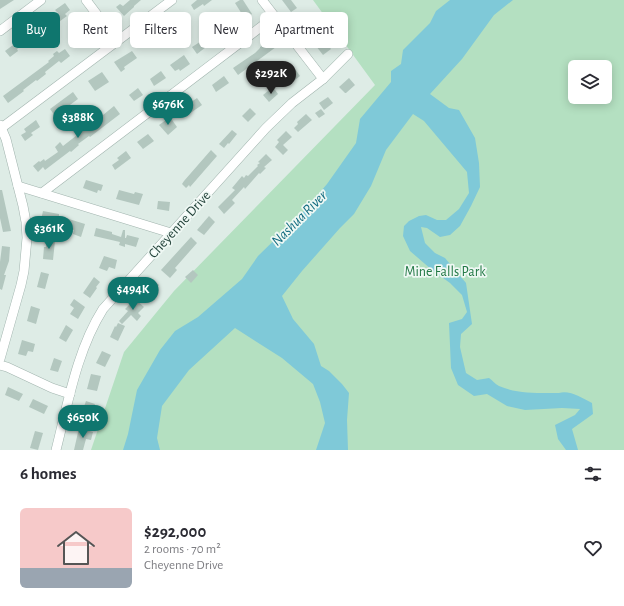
<!DOCTYPE html>
<html lang="en">
<head>
<meta charset="utf-8">
<style>
  body { margin:0; font-family:"Alegreya Sans",sans-serif; background:#f2f2f3; color:#2b2b33; height:100vh; display:flex; flex-direction:column; font-size:15px; white-space:nowrap }
  * { box-sizing:border-box; margin:0 }
  p { font-size:13px; color:#7c7c81 }
  .icon { flex:none; width:22px; height:22px; fill:none; stroke:currentColor; stroke-width:2; stroke-linecap:round; stroke-linejoin:round }
  .map { position:relative; height:450px; overflow:hidden }
  .drawer { display:flex; flex-direction:column; background:#fff; flex:1 }
  .drawer>* { flex:none }
  .banner { position:absolute; left:12px; top:12px; width:400px; height:36px; display:flex; gap:8px }
  .tools { position:absolute; left:568px; top:60px; display:grid; gap:8px }
  .tools a { display:grid; place-items:center; width:44px; height:44px; border-radius:6px; background:#fff; box-shadow:0 2px 10px #0003; font-size:20px }
  .price { position:absolute; translate:-50% -34px; padding:0 9px; border-radius:14px; background:#0f766e; color:#fff; font-size:13px; line-height:26px; filter:drop-shadow(0 1px 2px #0008) }
  .price::after { content:''; position:absolute; left:50%; top:24px; width:12px; height:9px; margin-left:-6px; background:inherit; clip-path:polygon(0 0,100% 0,50% 100%) }
  .price.on { background:#222; color:#fff }
  ul { padding:0; list-style:none }
  li { display:flex; align-items:center; gap:12px; height:100px; padding:0 20px }
  li span { display:grid; place-items:center; flex:none; width:112px; height:80px; border-radius:6px; color:#555 }
  li>.icon { margin-inline-start:auto }
  span .icon { width:48px; height:48px; fill:#fffc; stroke-width:1 }
  li b { font-size:17px }
  h2 { display:flex; justify-content:space-between; align-items:center; height:48px; padding:0 20px; font-size:17px }
  .tag { padding:0 14px; border-radius:6px; background:#fff; box-shadow:0 2px 10px #0003; font-size:14px; line-height:36px }
  .tag.on { background:#0f766e; color:#fff }
  .map>svg:first-child { display:block }
  .green { fill:#b4e0c1; fill-rule:evenodd }
  .water { fill:#7fc9d8 }
  .building { fill:#b3c7bf }
  .lines { fill:none; stroke-linecap:round; stroke-linejoin:round }
  .minor-casing { stroke:#a1b4ae; stroke-width:10 }
  .minor { stroke:#fff; stroke-width:9 }
  .labels { text-anchor:middle; stroke-width:3.5; stroke-linejoin:round; paint-order:stroke }
  .street-label { font-size:14px; fill:#1e3e36; stroke:#eff8f4 }
  .park-label { font-size:14px; fill:#237946; stroke:#eff8f4 }
  .water-label { font-size:15px; font-style:italic; fill:#116b80; stroke:#eff8f4 }
</style>
</head>
<body>
<div class="map">
<svg width="624" height="450" viewBox="0 0 624 450">
  <rect width="100%" height="100%" fill="#deece6"/>
  <path class="green" d="M313,0h311v450h-533l33,-98 50,-61 201,-206zM575,67h30v30h-30z"/>
  <path class="water" d="M450,0h63l-19,15 -32,44 -32,35 19,14 10,2 16,28 4,25 1,24 -9,19 -11,20 -10,9 -10,2 -13,-9 -6,-1 4,16 10,10 10,5 21,25 6,41 -11,10 -1,13 6,26 11,7 12,-2c3,2 6,6 10,8 18,8 40,7 60,7 11,-3 23,5 33,10l1,11 -21,15 6,21h-12l-8,-11 -3,-14 20,-10 5,-6 -18,-1 -37,2 -18,-4 -20,-12 -13,2 -16,-11 -7,-17 -2,-45 13,-4 5,-7 -5,-17 -12,-12 -18,-13 -22,-19 -7,-15 1,-10 5,-5 10,-5 7,-1 11,5h9l13,-11 10,-16 -2,-21 -43,-51 -11,-7 -27,36 -15,36 -17,28 -14,14 -38,43 -20,25 11,23 21,25 7,22 8,5 13,13 7,9 -2,27 1,30h-32l9,-27 -5,-21 -7,-18 -31,-26 -47,-30 -46,42 -27,36 -5,32 3,12h-37l5,-16 9,-44 23,-40 15,-19 23,-14 44,-38 16,-23 45,-44 24,-28 29,-41 4,-24 31,-37v-11l10,-7 2,-14 27,-27 6,-12z"/>
  <g class="building">
    <path d="M0,0h14l-14,9z"/>
    <path d="M130,0h11l-7,6v1l-10,9 -8,-9 4,-3 3,2z"/>
    <path d="M197,0h15l-8,6 -1,-2 -9,6 -3,-5z"/>
    <path d="M240,0h3l9,14 -7,5 -10,-16z"/>
    <path d="M282,0h9l6,8 -6,4z"/>
    <path d="M65,3l5,7 -5,4 2,2 -11,8 -4,-6 6,-5 -3,-3z"/>
    <path d="M176,13l5,7 -10,7 -5,-7z"/>
    <path d="M305,15l10,15 -7,4 -10,-14z"/>
    <path d="M43,19l6,7 -32,23 1,2 -8,6 -5,-6 8,-6v-2l21,-16v-1z"/>
    <path d="M228,21l5,7 -14,10 -7,-9 4,-3 2,2z"/>
    <path d="M84,28l9,9 -7,6 -8,-10z"/>
    <path d="M156,29l5,5 -4,4 -1,-1 -13,10 -5,-5 14,-12 1,1z"/>
    <path d="M206,38l4,6 -13,10 -5,-7z"/>
    <path d="M271,40l5,7 -38,28 -5,-7 22,-15 5,-5v-1z"/>
    <path d="M324,40l7,9 -8,6 -7,-9z"/>
    <path d="M65,49l5,7 -9,7 -2,-2 -14,11 1,2 -9,7 -1,-1 -13,10 1,1 -16,12 -5,-7 46,-34 -1,-1 6,-5 -1,-2 4,-3 2,2z"/>
    <path d="M132,51l5,7 -13,9 1,2 -4,3 -7,-10z"/>
    <path d="M184,55l6,9 -10,7 -1,-2 -4,2 -5,-6z"/>
    <path d="M295,69l5,7 -10,8 -5,-7z"/>
    <path d="M161,71l5,7 -12,8 -4,-7z"/>
    <path d="M102,72l7,10 -14,9 -7,-10z"/>
    <path d="M224,76l5,7 -13,9 -4,-7z"/>
    <path d="M349,78l6,7 -9,8h-1l-6,-6z"/>
    <path d="M273,87l5,7 -9,8 -6,-7z"/>
    <path d="M138,88l5,7 -9,6 -5,-6z"/>
    <path d="M73,92l5,7 -23,17 -5,-7z"/>
    <path d="M328,97l5,6 -9,7 -5,-7z"/>
    <path d="M197,98l5,7 -13,9 -5,-7z"/>
    <path d="M114,106l6,8 -30,23 -1,-1 -11,8 1,1 -8,7 -1,-1 -25,19 -2,-3 -5,5 -5,-6 6,-5 1,1 4,-3 1,2 13,-9 -3,-5 5,-5 3,4 18,-14 -2,-2 4,-3 3,2z"/>
    <path d="M250,108l6,6 -8,8 -6,-6z"/>
    <path d="M321,109l4,5 -6,4 -4,-5z"/>
    <path d="M306,114l6,6 -14,12 -4,-4 4,-4 -1,-2z"/>
    <path d="M170,117l7,10 -9,8 -9,-10z"/>
    <path d="M36,120l4,7 -9,6 2,2 -8,6 -4,-6 5,-3 -2,-3z"/>
    <path d="M232,130l5,4 -8,10 -1,-1 -4,5 -5,-4z"/>
    <path d="M286,131l6,6 -9,8 5,5 -5,5 -8,-8 4,-5 -2,-2z"/>
    <path d="M148,134l6,7 -11,8 -6,-7z"/>
    <path d="M211,150l6,6 -27,31 -1,-2 -3,3 -4,-4 2,-3z"/>
    <path d="M126,151l5,7 -16,12 -3,-5 7,-5 -2,-2z"/>
    <path d="M266,154l6,6 -8,7 2,1 -6,6 -1,-1 -14,16 -1,-2 -12,13 3,3 -11,11 -6,-7 17,-17 -3,-2 10,-12 2,2 2,-3 2,1 10,-10 -1,-1 3,-2 -2,-1z"/>
    <path d="M86,180l17,5 -2,6 -3,-1 -1,3 -14,-5z"/>
    <path d="M0,190h2l9,41 -8,1 -3,-14z"/>
    <path d="M119,190l15,4 1,-2 8,2 -4,11 -23,-6z"/>
    <path d="M158,201l12,1 -1,9 -12,-2z"/>
    <path d="M43,211l16,3v2l26,8 -4,13 -8,-3 1,-4 -9,-3v-1l-24,-6z"/>
    <path d="M209,216l6,6 -11,13 -7,-5z"/>
    <path d="M96,228l16,4v2l9,3 2,-7h2v8h1l1,-3 12,3 -3,9 -11,-3v3l-6,-2 1,-3 -26,-6z"/>
    <path d="M191,237l6,6 -22,25 2,2 -7,8 -9,-8z"/>
    <path d="M46,240l9,1 -2,19 -10,-1 1,-12h2z"/>
    <path d="M2,246l8,1 -1,14 -5,14h2l-4,15 -2,-1v-27z"/>
    <path d="M104,256l13,4 -2,9 -6,-2 -2,4 -8,-3z"/>
    <path d="M193,270l5,5 -7,8 -6,-6z"/>
    <path d="M41,272l8,2 -4,15 -8,-2z"/>
    <path d="M94,277l6,5 -4,5 1,1 -7,10 -7,-5z"/>
    <path d="M152,279l7,6 -9,11 -7,-6z"/>
    <path d="M74,299l11,8 -7,12 -8,-5 4,-6 -4,-3z"/>
    <path d="M135,299l9,8 -6,6 3,3 -4,5 -6,-6 -9,9 -3,-3 9,-10 -3,-2z"/>
    <path d="M31,306l9,3 -4,15 -9,-3z"/>
    <path d="M118,323l7,3 -7,15 -8,-4 5,-11 1,1z"/>
    <path d="M66,325l7,5 -7,12 -7,-4z"/>
    <path d="M22,340l13,4 -2,8 -5,-1 -2,5 -8,-2z"/>
    <path d="M102,351l9,4 -6,12 -9,-4z"/>
    <path d="M54,358l8,3 -4,11 -8,-2z"/>
    <path d="M91,374l10,2 -4,15 -10,-2z"/>
    <path d="M8,387l15,7 -4,7 -14,-6z"/>
    <path d="M33,399l15,7 -4,8 -15,-7z"/>
    <path d="M86,401l9,3 -6,14 -8,-3z"/>
    <path d="M79,428l14,4 -2,8 -5,-1 -3,11h-9z"/>
    <path d="M35,431l8,2 -5,17 -8,-2z"/>
  </g>
  <g class="lines">
    <defs>
      <g id="minor">
        <path d="M86,0l31,41"/>
        <path d="M262,0l61,79"/>
        <path d="M0,31l41,-31"/>
        <path d="M0,125l6,14 17,67 3,16 1,16 -3,33 -3,14 -21,74"/>
        <path d="M0,129l172,-129"/>
        <path d="M18,186l153,47"/>
        <path d="M42,193l232,-176"/>
        <path d="M0,365l7,2 45,21 18,6"/>
        <path d="M56,450c12,-47 21,-100 47,-141l163,-181 26,-25 31,-24 25,-25"/>
      </g>
    </defs>
    <use href="#minor" class="minor-casing"/>
    <use href="#minor" class="minor"/>
  </g>
  <g class="labels">
    <g class="street-label">
      <text transform="translate(179 224) rotate(-48)" y="5">Cheyenne Drive</text>
    </g>
    <g class="park-label">
      <text x="445" y="276">Mine Falls Park</text>
    </g>
    <g class="water-label">
      <text transform="translate(299 218) rotate(-45)" y="5">Nashua River</text>
    </g>
  </g>
</svg>
<div class="tools">
<a><svg class="icon" aria-label="layers" viewBox="0 0 24 24"><path d="M12 4l9 5-9 5-9-5zM3 14l9 5 9-5"/></svg></a>
</div>
<b class="price on" style="left:271px;top:95px">$292K</b>
<b class="price" style="left:168px;top:126px">$676K</b>
<b class="price" style="left:78px;top:139px">$388K</b>
<b class="price" style="left:49px;top:250px">$361K</b>
<b class="price" style="left:133px;top:311px">$494K</b>
<b class="price" style="left:83px;top:439px">$650K</b>
<div class="banner">
<a class="tag on">Buy</a>
<a class="tag">Rent</a>
<a class="tag">Filters</a>
<a class="tag">New</a>
<a class="tag">Apartment</a>
</div>
</div>
<section class="drawer">
<h2>6 homes<svg class="icon" aria-label="filters" viewBox="0 0 24 24"><path d="M4 7h16M4 17h16"/><circle cx="9" cy="7" r="2"/><circle cx="15" cy="17" r="2"/></svg></h2>
<ul>
<li><span style="background:linear-gradient(#f6c9c9 75%,#9aa5b1 0)"><svg class="icon" aria-label="home" viewBox="0 0 24 24"><path d="M3 11l9-7 9 7M6 9v11h12V9"/></svg></span><div><b>$292,000</b><p>2 rooms · 70 m²</p><p>Cheyenne Drive</p></div><svg class="icon" aria-label="heart" viewBox="0 0 24 24"><path d="M12 20l-8-8c-3-5 5-10 8-4 3-6 11-1 8 4z"/></svg></li>
</ul>
</section>
</body>
</html>
